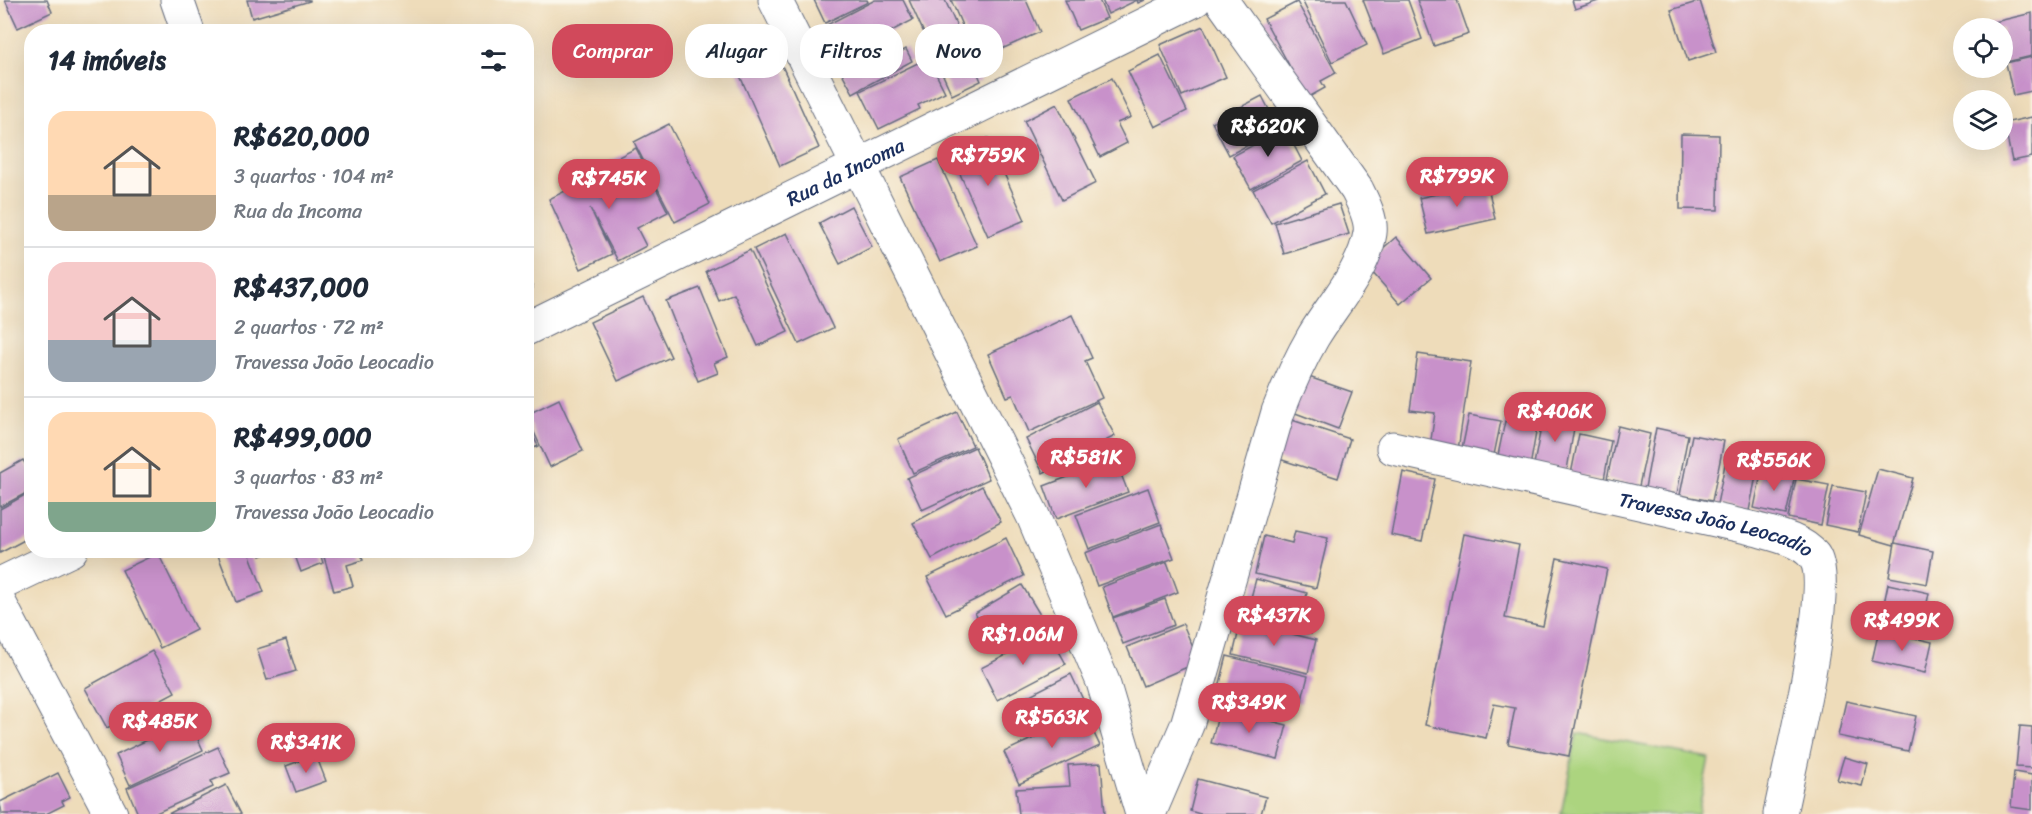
<!DOCTYPE html>
<html lang="pt">
<head>
<meta charset="utf-8">
<style>
  body { margin:0; font-family:Sriracha,sans-serif; background:#f2f2f3; color:#1f2937; height:100vh; display:flex; flex-direction:column; font-size:22px; white-space:nowrap }
  * { box-sizing:border-box; margin:0 }
  p { font-size:20px; color:#747a83 }
  .icon { flex:none; width:33px; height:33px; fill:none; stroke:currentColor; stroke-width:2; stroke-linecap:round; stroke-linejoin:round }
  .map { position:relative; flex:1; overflow:hidden }
  .side { position:absolute; left:24px; top:24px; width:510px; height:534px; display:flex; flex-direction:column; background:#fff; border-radius:24px; box-shadow:0 6px 24px #0002 }
  .side>* { flex:none }
  .hud { position:absolute; left:552px; top:24px; width:570px; height:54px; display:flex; gap:12px }
  .fabs { position:absolute; left:1953px; top:18px; display:grid; gap:12px }
  .fabs a { display:grid; place-items:center; width:60px; height:60px; border-radius:50%; background:#fff; box-shadow:0 6px 24px #0002; font-size:30px }
  .price { position:absolute; translate:-50% -51px; padding:0 14px; border-radius:21px; background:#d1495b; color:#fff; font-size:20px; line-height:39px; filter:drop-shadow(0 2px 3px #0008) }
  .price::after { content:''; position:absolute; left:50%; top:36px; width:18px; height:14px; margin-left:-9px; background:inherit; clip-path:polygon(0 0,100% 0,50% 100%) }
  .price.selected { background:#222; color:#fff }
  ul { padding:0; list-style:none }
  li { display:flex; align-items:center; gap:18px; height:150px; padding:0 24px }
  li+li { border-top:2px solid #e0e1e3 }
  li span { display:grid; place-items:center; flex:none; width:168px; height:120px; border-radius:18px; color:#555 }
  li>.icon { margin-inline-start:auto }
  span .icon { width:72px; height:72px; fill:#fffc; stroke-width:1 }
  li b { font-size:26px }
  h2 { display:flex; justify-content:space-between; align-items:center; height:72px; padding:0 24px; font-size:26px }
  .chip { padding:0 21px; border-radius:24px; background:#fff; box-shadow:0 6px 24px #0002; font-size:21px; line-height:54px }
  .chip.selected { background:#d1495b; color:#fff }
  .map>svg:first-child { display:block }
  .green { fill:#acd47f; stroke:#64826e; stroke-width:1.5 }
  .building { fill:#c891ca }
  .lines { fill:none; stroke-linecap:round; stroke-linejoin:round }
  .minor-casing { stroke:#656c7e; stroke-width:35 }
  .minor { stroke:#fff; stroke-width:33 }
  .labels { text-anchor:middle; stroke-width:4.5; stroke-linejoin:round; paint-order:stroke }
  .street-label { font-size:20px; fill:#1b2f5e; stroke:#fbf7ec }
</style>
</head>
<body>
<div class="map">
<svg width="2032" height="814" viewBox="0 0 2032 814">
  <rect width="100%" height="100%" fill="#fbf7ec"/>
  <filter id="ink" filterUnits="userSpaceOnUse"><feTurbulence type="fractalNoise" baseFrequency=".0167" numOctaves="2"/><feDisplacementMap in="SourceGraphic" scale="12" xChannelSelector="R" yChannelSelector="G"/><feConvolveMatrix kernelMatrix="1 2 1 2 8 2 1 2 1" color-interpolation-filters="sRGB"/></filter>
  <filter id="wash" filterUnits="userSpaceOnUse"><feTurbulence type="fractalNoise" baseFrequency=".008" numOctaves="4" result="noise"/><feDisplacementMap in="SourceGraphic" scale="24" xChannelSelector="R" yChannelSelector="G"/><feGaussianBlur stdDeviation="1.35" result="paint"/><feColorMatrix in="noise" values="0 0 0 0 0 0 0 0 0 0 0 0 0 0 0 0 0 1.4 0 .05"/><feComposite in="paint" operator="in"/></filter>
  <g filter="url(#wash)">
    <rect width="100%" height="100%" fill="#eedcba"/>
    <path class="green" d="M1577,733l132,25 -11,56h-137z"/>
    <g id="blocks">
      <g class="building">
        <path d="M5,0h42l5,12 -34,16z"/>
        <path d="M247,0h63v1l-58,17z"/>
        <path d="M814,0h53l1,2 -43,21z"/>
        <path d="M875,0h28l10,20 -76,39 -16,-31z"/>
        <path d="M909,0h36l36,81 -29,14z"/>
        <path d="M951,0h75l14,32 -63,28z"/>
        <path d="M1065,0h34l8,18 -29,12z"/>
        <path d="M1102,0h43l-7,3 -1,-3 -29,14z"/>
        <path d="M1302,0h44l21,45 -35,17z"/>
        <path d="M1363,0h45l14,39 -38,15z"/>
        <path d="M1417,0h40l12,34 -35,12z"/>
        <path d="M1572,0h29l-26,9z"/>
        <path d="M1700,1l16,51 -28,9 -17,-51z"/>
        <path d="M1297,2l39,71 -15,8 4,7 -18,10 -43,-79z"/>
        <path d="M2032,13v43l-30,7v-35h-15l-1,-4z"/>
        <path d="M1203,26l23,51 -44,19 -22,-51z"/>
        <path d="M889,34l10,19 7,-4 6,12 -59,32 -17,-31z"/>
        <path d="M775,50l44,98 -39,18 -44,-99z"/>
        <path d="M1160,55l27,56 -32,16 -27,-56z"/>
        <path d="M2032,57v34l-19,4 -7,-32z"/>
        <path d="M928,58l17,34 -27,13 2,4 -41,20 -19,-38z"/>
        <path d="M1112,78l19,39 -14,6 10,20 -27,14 -29,-59z"/>
        <path d="M1262,96l17,33 -50,26 -17,-33z"/>
        <path d="M1057,104l39,79 -34,17 -38,-79z"/>
        <path d="M2032,117v40l-20,4 -8,-38z"/>
        <path d="M669,124l41,80 -35,18 -41,-80z"/>
        <path d="M1285,128l17,33 -51,28 -18,-33z"/>
        <path d="M1681,134l38,1 -1,75 -38,-1z"/>
        <path d="M988,138l37,82 -37,16 -37,-82z"/>
        <path d="M636,148l32,64 -31,16 9,18 -28,15 -28,-53 22,46 -31,15 -32,-70 59,-29 -3,-6z"/>
        <path d="M938,160l39,86 -37,16 -40,-85z"/>
        <path d="M1308,161l17,33 -54,29 -18,-33z"/>
        <path d="M1487,182l8,37 -67,15 -9,-36z"/>
        <path d="M1339,204l10,30 -65,20 -9,-31z"/>
        <path d="M851,206l21,41 -32,17 -21,-41z"/>
        <path d="M787,233l46,95 -34,16 -45,-95z"/>
        <path d="M1396,237l35,41 -31,26 -35,-40z"/>
        <path d="M750,250l38,82 -30,14 -24,-52 -15,7 -13,-30z"/>
        <path d="M526,275l7,13 -7,3z"/>
        <path d="M700,288l28,69 -14,6 4,10 -20,8 -32,-80z"/>
        <path d="M643,297l28,60 -53,24 -28,-59z"/>
        <path d="M1072,315l20,43 -7,3 17,37 -73,34 -16,-37 -6,2 -19,-43z"/>
        <path d="M1418,354l53,8 -13,88 -28,-4 5,-33 -25,-3z"/>
        <path d="M1303,375l49,17 -14,37 -48,-18z"/>
        <path d="M559,399l24,52 -33,16 -24,-52z"/>
        <path d="M1097,402l18,34 -72,37 -17,-34z"/>
        <path d="M957,412l16,34 -60,27 -15,-34z"/>
        <path d="M1469,415l32,6 -8,39 -32,-6z"/>
        <path d="M1543,417l32,5 -8,48 -33,-6z"/>
        <path d="M1289,419l61,20 -12,39 -62,-20z"/>
        <path d="M1505,421l32,6 -7,40 -33,-7z"/>
        <path d="M526,422l12,24 -12,6z"/>
        <path d="M1618,426l32,8 -11,52 -32,-7z"/>
        <path d="M1656,428l32,7 -11,59 -32,-6z"/>
        <path d="M1579,434l32,7 -7,39 -33,-6z"/>
        <path d="M1692,435l32,6 -12,60 -32,-6z"/>
        <path d="M975,447l14,32 -67,31 -15,-32z"/>
        <path d="M1115,459l13,33 -72,27 -12,-33z"/>
        <path d="M23,460l9,14v16l-32,17v-34z"/>
        <path d="M1725,464l32,7 -8,40 -32,-7z"/>
        <path d="M1762,469l33,6 -9,40 -32,-7z"/>
        <path d="M1878,469l35,9 -19,67 -35,-10z"/>
        <path d="M1403,472l32,7 -13,62 -31,-6z"/>
        <path d="M1796,479l33,6 -8,40 -33,-7z"/>
        <path d="M982,486l19,36 -69,37 -19,-36z"/>
        <path d="M1833,486l33,6 -8,40 -33,-7z"/>
        <path d="M1148,488l12,34 -71,27 -13,-34z"/>
        <path d="M32,491v45l-32,17v-44z"/>
        <path d="M1161,524l13,34 -77,28 -12,-33z"/>
        <path d="M1295,531l33,7 -12,50 -61,-14 9,-38 28,7z"/>
        <path d="M1464,534l55,11 -14,73 38,8 14,-68 50,11 -38,187 -61,-12 7,-36 -21,-4 -8,34 -61,-13z"/>
        <path d="M1006,538l18,38 -78,38 -19,-37z"/>
        <path d="M1895,543l38,8 -6,33 -38,-7z"/>
        <path d="M216,550h32l16,42 -28,10z"/>
        <path d="M259,550h15v1l-13,5z"/>
        <path d="M293,550h26l4,13 -22,9z"/>
        <path d="M322,550h38l3,10 -16,5 6,21 -19,5z"/>
        <path d="M158,553l38,77 -36,18 -38,-78z"/>
        <path d="M1167,562l11,30 -65,25 -11,-30z"/>
        <path d="M1256,579l51,14 -5,20 13,3 -4,18 -65,-18z"/>
        <path d="M1888,584l41,9 -3,15 8,5 -4,15 -49,-10z"/>
        <path d="M1022,585l20,33 -48,28 -19,-33z"/>
        <path d="M1165,599l9,26 -51,19 -10,-26z"/>
        <path d="M1241,621l75,19 -8,33 -75,-18z"/>
        <path d="M1183,624l16,38 -56,24 -16,-39z"/>
        <path d="M1879,630l53,12 -7,31 -53,-12z"/>
        <path d="M1049,633l17,31 -69,36 -16,-32z"/>
        <path d="M286,640l10,31 -29,9 -10,-31z"/>
        <path d="M152,651l23,41 -68,36 -22,-40z"/>
        <path d="M1227,656l81,20 -7,27 -29,-7 -2,8 -52,-13z"/>
        <path d="M1071,674l16,34 -55,28 -16,-34z"/>
        <path d="M1846,701l70,15 -8,35 -70,-15z"/>
        <path d="M1220,708l67,17 -9,34 -67,-16z"/>
        <path d="M1085,714l15,32 -81,38 -15,-32z"/>
        <path d="M189,720l14,30 -73,35 -14,-30z"/>
        <path d="M2020,726l12,1v41l-16,-1z"/>
        <path d="M218,747l12,26 -19,8 2,6 -59,27h-16l-11,-26z"/>
        <path d="M316,755l10,26 -30,11 -10,-26z"/>
        <path d="M1844,757l24,7 -6,22 -25,-6z"/>
        <path d="M1101,763l4,51h-86l-3,-25 54,-3 -2,-21z"/>
        <path d="M2014,772l18,3v35l-21,-3z"/>
        <path d="M58,773l12,24 -8,4 2,4 -18,9h-44l-2,-12z"/>
        <path d="M1198,779l68,18 -5,17h-61l-10,-3z"/>
        <path d="M226,785l15,29h-73z"/>
      </g>
    </g>
  </g>
  <g filter="url(#ink)">
    <use href="#blocks" fill-opacity="0" stroke="#656c7e" stroke-width="1.5"/>
    <g class="lines">
      <defs>
        <g id="minor">
          <path d="M177,0l11,32"/>
          <path d="M775,0l258,516 70,166 39,132"/>
          <path id="s1" d="M526,329l669,-329"/>
          <path id="s2" d="M1393,448l358,80c20,6 50,11 63,28 21,28 -26,216 -34,258"/>
          <path d="M0,584l71,-34"/>
          <path d="M0,604l111,210"/>
          <path d="M1149,814l38,-89 91,-313c10,-26 21,-51 35,-75 19,-32 51,-66 57,-104 2,-14 -7,-31 -13,-43l-136,-190"/>
        </g>
      </defs>
      <use href="#minor" class="minor-casing"/>
      <use href="#minor" class="minor"/>
    </g>
  </g>
  <g class="labels">
    <g class="street-label">
      <text dy="7" stroke="none"><textPath href="#s1" startOffset="356">Rua da Incoma</textPath></text>
      <text dy="7" stroke="none"><textPath href="#s2" startOffset="332">Travessa João Leocadio</textPath></text>
    </g>
  </g>
</svg>
<div class="fabs">
<a><svg class="icon" aria-label="locate" viewBox="0 0 24 24"><circle cx="12" cy="12" r="6"/><path d="M12 2v4M12 18v4M2 12h4M18 12h4"/></svg></a>
<a><svg class="icon" aria-label="layers" viewBox="0 0 24 24"><path d="M12 4l9 5-9 5-9-5zM3 14l9 5 9-5"/></svg></a>
</div>
<b class="price selected" style="left:1268px;top:158px">R$620K</b>
<b class="price" style="left:988px;top:187px">R$759K</b>
<b class="price" style="left:1457px;top:208px">R$799K</b>
<b class="price" style="left:609px;top:210px">R$745K</b>
<b class="price" style="left:1555px;top:443px">R$406K</b>
<b class="price" style="left:1086px;top:489px">R$581K</b>
<b class="price" style="left:1774px;top:492px">R$556K</b>
<b class="price" style="left:1274px;top:647px">R$437K</b>
<b class="price" style="left:1902px;top:652px">R$499K</b>
<b class="price" style="left:1023px;top:666px">R$1.06M</b>
<b class="price" style="left:1249px;top:734px">R$349K</b>
<b class="price" style="left:1052px;top:749px">R$563K</b>
<b class="price" style="left:160px;top:753px">R$485K</b>
<b class="price" style="left:306px;top:774px">R$341K</b>
<div class="hud">
<a class="chip selected">Comprar</a>
<a class="chip">Alugar</a>
<a class="chip">Filtros</a>
<a class="chip">Novo</a>
</div>
<section class="side">
<h2>14 imóveis<svg class="icon" aria-label="filters" viewBox="0 0 24 24"><path d="M4 7h16M4 17h16"/><circle cx="9" cy="7" r="2"/><circle cx="15" cy="17" r="2"/></svg></h2>
<ul>
<li><span style="background:linear-gradient(#ffd9b3 70%,#b9a48a 0)"><svg class="icon" aria-label="home" viewBox="0 0 24 24"><path d="M3 11l9-7 9 7M6 9v11h12V9"/></svg></span><div><b>R$620,000</b><p>3 quartos · 104 m²</p><p>Rua da Incoma</p></div></li>
<li><span style="background:linear-gradient(#f6c9c9 65%,#9aa5b1 0)"><svg class="icon" aria-label="home" viewBox="0 0 24 24"><path d="M3 11l9-7 9 7M6 9v11h12V9"/></svg></span><div><b>R$437,000</b><p>2 quartos · 72 m²</p><p>Travessa João Leocadio</p></div></li>
<li><span style="background:linear-gradient(#ffd9b3 75%,#7fa58c 0)"><svg class="icon" aria-label="home" viewBox="0 0 24 24"><path d="M3 11l9-7 9 7M6 9v11h12V9"/></svg></span><div><b>R$499,000</b><p>3 quartos · 83 m²</p><p>Travessa João Leocadio</p></div></li>
</ul>
</section>
</div>
</body>
</html>
